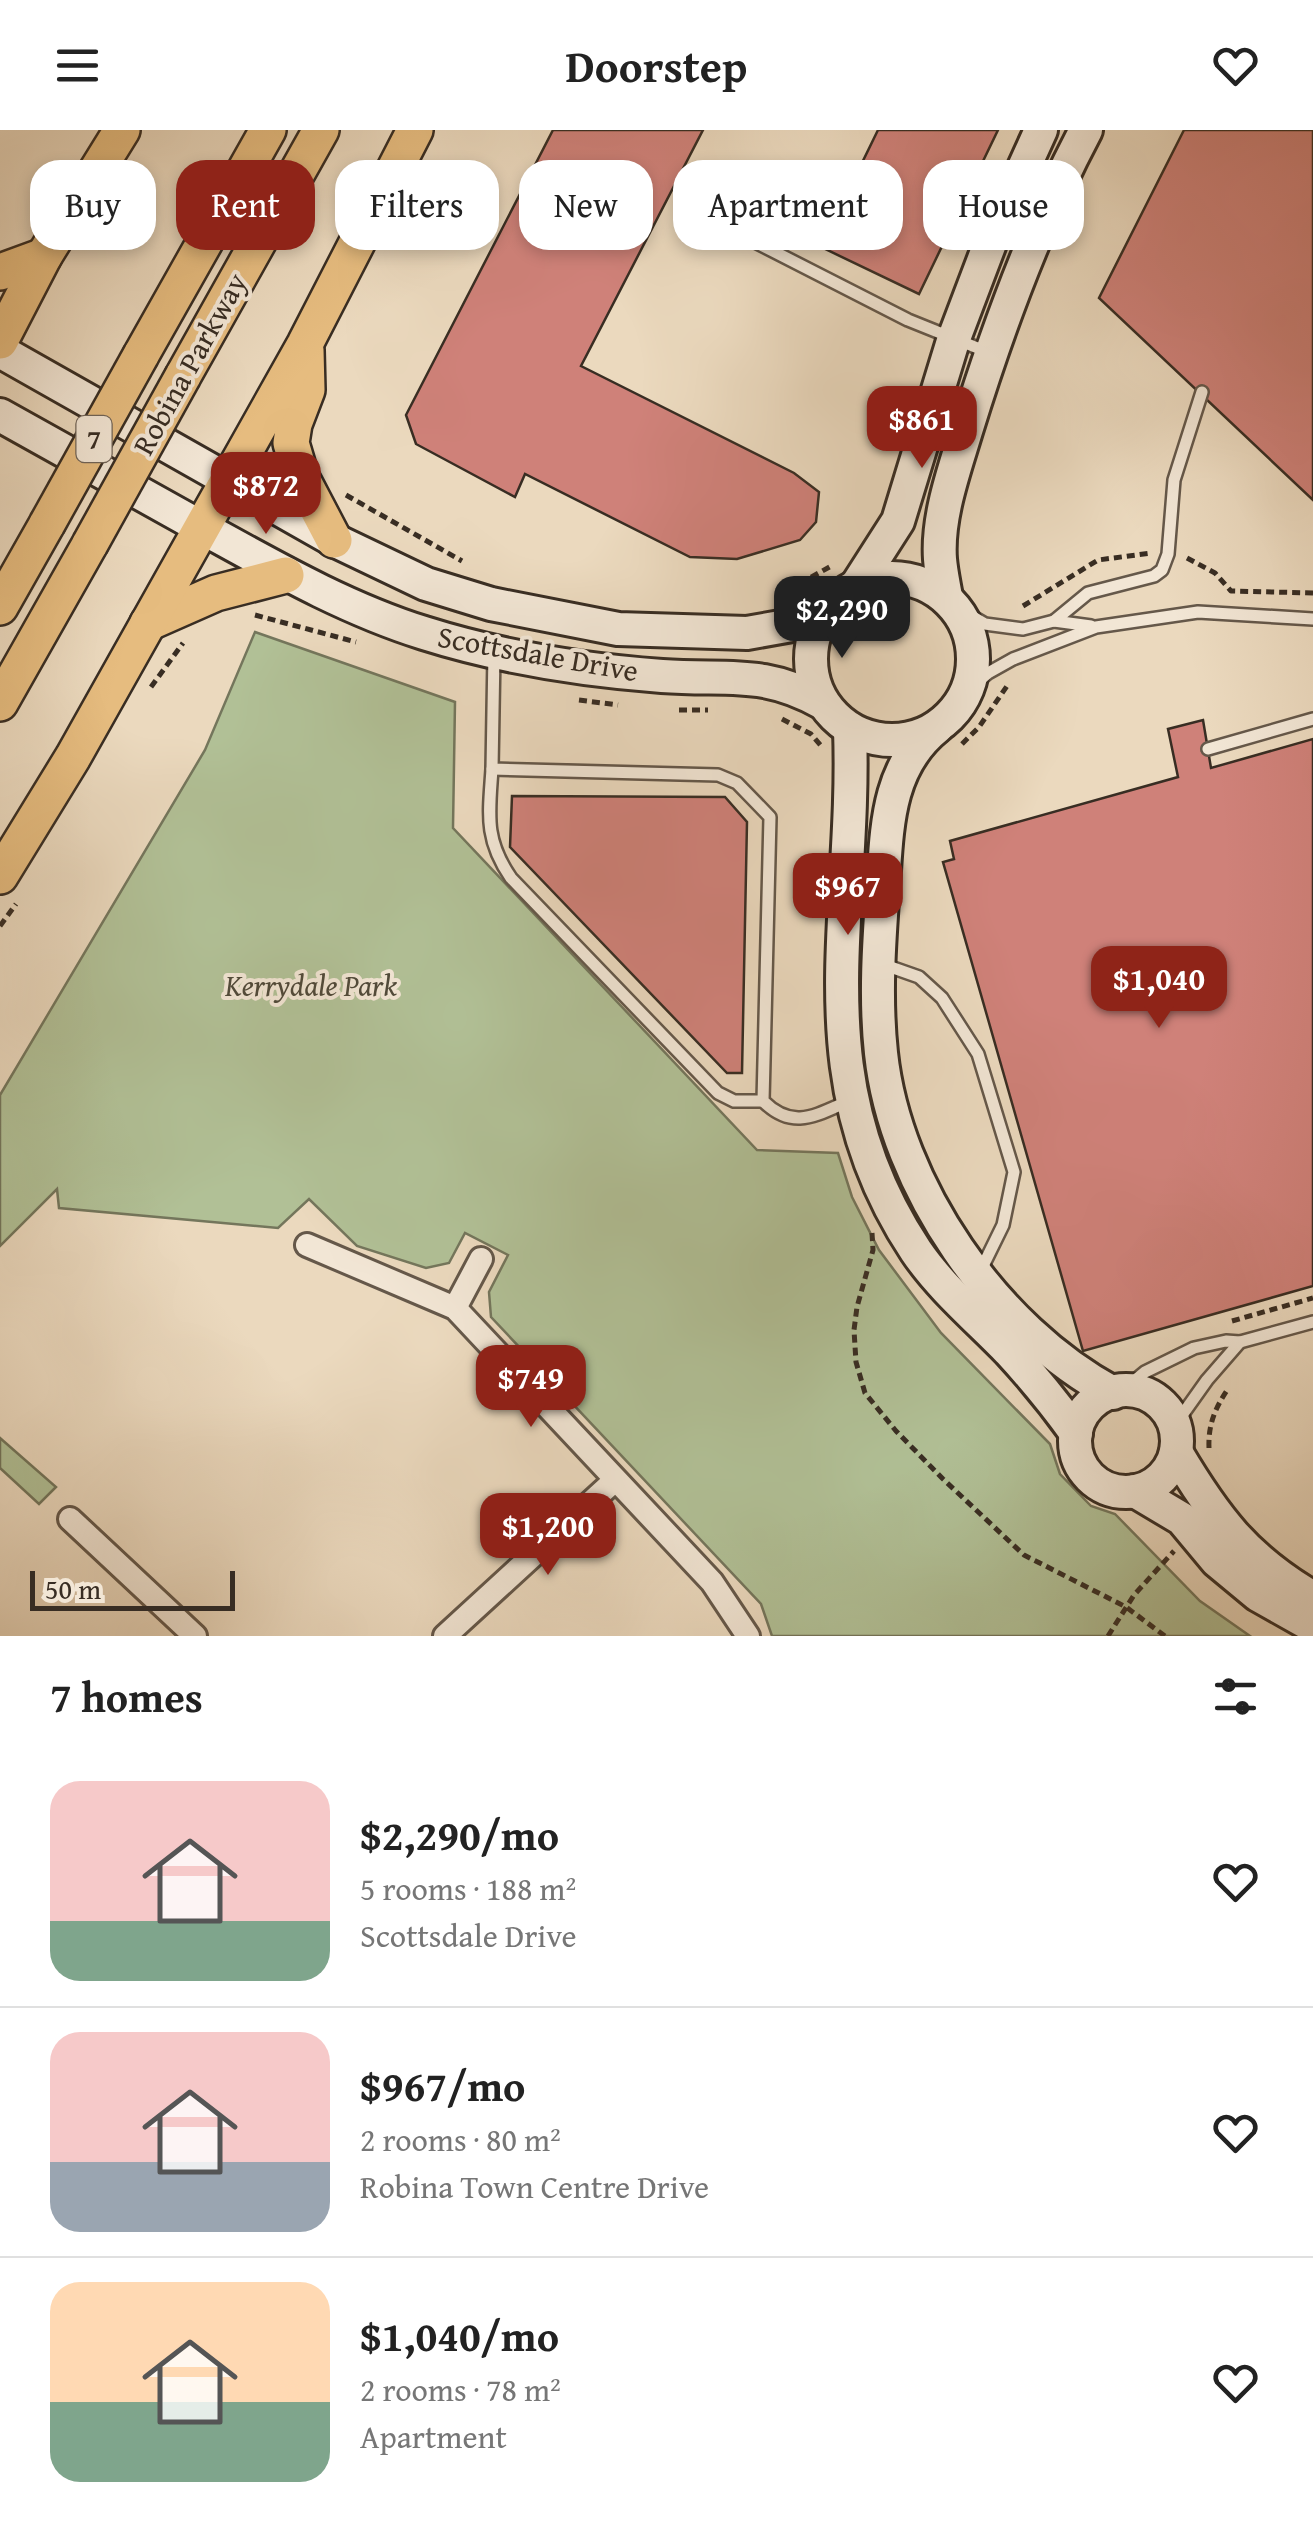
<!DOCTYPE html>
<html lang="en">
<head>
<meta charset="utf-8">
<style>
  body { margin:0; font-family:"Gentium Book Plus",serif; background:#f6f6f6; color:#222; height:100vh; display:flex; flex-direction:column; font-size:38px; white-space:nowrap }
  * { box-sizing:border-box; margin:0 }
  p { font-size:32px; color:#767676 }
  .icon { flex:none; width:55px; height:55px; fill:none; stroke:currentColor; stroke-width:2; stroke-linecap:round; stroke-linejoin:round }
  .map { position:relative; height:1506px; overflow:hidden }
  .details { display:flex; flex-direction:column; background:#fff; flex:1 }
  .details>* { flex:none }
  .top-card { position:absolute; left:30px; top:30px; width:1255px; height:90px; display:flex; gap:20px }
  .scale { position:absolute; left:30px; bottom:25px; width:205px; box-sizing:border-box; padding-left:10px; border:5px solid #382d23; border-top:0; font-size:28px; line-height:35px; white-space:nowrap; color:#382d23; -webkit-text-stroke:8px #f2e6d5; paint-order:stroke }
  .price { position:absolute; translate:-50% -85px; padding:0 22px; border-radius:20px; background:#8f2418; color:#fff; font-size:32px; line-height:65px; filter:drop-shadow(0 2px 5px #0008) }
  .price::after { content:''; position:absolute; left:50%; top:60px; width:30px; height:22px; margin-left:-15px; background:inherit; clip-path:polygon(0 0,100% 0,50% 100%) }
  .price.active { background:#222; color:#fff }
  ul { padding:0; list-style:none }
  li { display:flex; align-items:center; gap:30px; height:250px; padding:0 50px }
  li+li { border-top:2px solid #e0e0e0 }
  li span { display:grid; place-items:center; flex:none; width:280px; height:200px; border-radius:30px; color:#555 }
  li>.icon { margin-inline-start:auto }
  span .icon { width:120px; height:120px; fill:#fffc; stroke-width:1 }
  li b { font-size:42px }
  h2 { display:flex; justify-content:space-between; align-items:center; height:120px; padding:0 50px; font-size:42px }
  .chip { padding:0 35px; border-radius:30px; background:#fff; box-shadow:0 5px 15px #0003; font-size:35px; line-height:90px }
  .chip.active { background:#8f2418; color:#fff }
  header { display:flex; justify-content:space-between; align-items:center; height:130px; padding:0 50px; background:#fff; font-size:45px; font-weight:700 }
  .map>svg:first-child { display:block }
  .green { fill:#b1c096; stroke:#74765c; stroke-width:2.5 }
  .building { fill:#cf8179; stroke:#382d23; stroke-width:2.5 }
  .lines { fill:none; stroke-linecap:round; stroke-linejoin:round }
  .lane-casing { stroke:#65584a; stroke-width:16 }
  .street-casing { stroke:#65584a; stroke-width:28 }
  .secondary-casing { stroke:#382d23; stroke-width:38 }
  .primary-casing { stroke:#382d23; stroke-width:40 }
  .path { stroke:#382d23; stroke-width:5; stroke-dasharray:8 5; stroke-linecap:butt }
  .lane { stroke:#f2e6d5; stroke-width:11 }
  .street { stroke:#f2e6d5; stroke-width:22 }
  .secondary { stroke:#f2e6d5; stroke-width:32 }
  .primary { stroke:#e6bc7f; stroke-width:35 }
  .primary-bridge-casing { stroke:#382d23; stroke-width:40; stroke-linecap:butt }
  .primary-bridge { stroke:#e6bc7f; stroke-width:35 }
  .labels { text-anchor:middle; stroke-width:8; stroke-linejoin:round; paint-order:stroke }
  .shield { fill:#f2e6d5; stroke:#706458; stroke-width:2.5 }
  .shield-label { font-size:28px; font-weight:bold; fill:#382d23 }
  .street-label { font-size:30px; fill:#382d23; stroke:#f2e6d5 }
  .park-label { font-size:30px; font-style:italic; fill:#504a3a; stroke:#f2e6d5 }
</style>
</head>
<body>
<header><svg class="icon" aria-label="menu" viewBox="0 0 24 24"><path d="M4 6h16M4 12h16M4 18h16"/></svg>Doorstep<svg class="icon" aria-label="heart" viewBox="0 0 24 24"><path d="M12 20l-8-8c-3-5 5-10 8-4 3-6 11-1 8 4z"/></svg></header>
<div class="map">
<svg width="1313" height="1506" viewBox="0 0 1313 1506">
  <rect width="100%" height="100%" fill="#ebd9be"/>
  <filter id="stains"><feTurbulence type="fractalNoise" baseFrequency=".002" numOctaves="4"/><feColorMatrix values="0 0 0 0 .2 0 0 0 0 .09 0 0 0 0 .02 0 0 0 .5 -.17"/></filter>
  <radialGradient id="worn" r=".72"><stop offset=".6" stop-color="#630" stop-opacity="0"/><stop offset="1" stop-color="#630" stop-opacity=".3"/></radialGradient>
  <g class="green">
    <path d="M255,502l200,70 -2,126 304,322 81,3 14,44 27,53 62,83 109,111 10,30 31,32 24,8 85,87 50,35h-478l-11,-32 -270,-287 -2,-25 19,-37 -43,-22 -16,30 -23,5 -69,-22 -48,-47 -31,29 -219,-20 -2,-19 -57,57v-151l205,-345z"/>
    <path d="M0,1308l56,49 -17,17 -39,-36z"/>
  </g>
  <g class="building">
    <path d="M553,0h150l-122,236 213,107 25,19 -3,30 -16,18 -63,19 -47,-2 -165,-83 -10,23 -99,-53 -10,-29z"/>
    <path d="M878,0h120l-79,164 -98,-47z"/>
    <path d="M1184,0h129v370l-214,-202z"/>
    <path d="M1203,590l8,48 102,-29v547l-230,65 -140,-489 11,-3 -4,-18 228,-64 -10,-48z"/>
    <path d="M512,666l213,1 22,25 -5,251h-15l-217,-226z"/>
  </g>
  <g class="lines">
    <defs>
      <g id="lane">
        <path d="M716,92l192,98 82,33"/>
        <path d="M956,477l29,17 38,5 31,-8 37,5"/>
        <path d="M1054,491l34,-28 66,-17 8,-6 6,-16 6,-74 28,-88"/>
        <path d="M494,523l-2,116 226,6 19,8 33,34 -7,284c30,30 53,14 86,0"/>
        <path d="M968,560l20,-17 25,-14 83,-32 102,-15 115,7"/>
        <path d="M1208,619l105,-30"/>
        <path d="M492,639c-3,45 -8,70 19,109l207,215 16,8h29"/>
        <path d="M882,834l37,13 23,21 36,56 36,118 -11,53 -23,47"/>
        <path d="M1122,1261l23,-19 49,-24 32,-7 14,1 73,-20"/>
        <path d="M1175,1295l32,-45 33,-38"/>
      </g>
      <g id="street">
        <path d="M307,1115l148,63 257,274 36,54"/>
        <path d="M455,1178l26,-49"/>
        <path d="M70,1389l125,117"/>
        <path d="M445,1506l169,-155"/>
      </g>
      <g id="secondary">
        <path d="M0,221l334,189 92,44 65,20 127,25 129,4 73,-13"/>
        <path d="M0,285c66,37 132,74 199,111 73,40 145,82 225,107 76,24 158,37 238,43 65,5 101,-7 161,27"/>
        <circle cx="892" cy="529" r="81"/>
        <path d="M857,455l41,-64 55,-180 39,-103 49,-108"/>
        <path d="M946,467c-2,-12 -5,-25 -6,-38 -3,-42 14,-88 26,-128 32,-104 69,-205 120,-301"/>
        <path d="M937,597c-50,40 -50,100 -54,159 -4,56 -8,111 -2,167 14,133 114,277 232,340"/>
        <path d="M850,599c7,189 -50,348 66,522 25,37 62,68 93,100 24,26 46,53 67,82"/>
        <circle cx="1126" cy="1311" r="51"/>
        <path d="M1176,1322c39,66 70,107 137,146"/>
        <path d="M1135,1361l47,28 35,42 41,34 55,31"/>
      </g>
      <g id="primary">
        <path d="M0,142l44,-16"/>
        <path d="M0,211l44,-85 78,-126"/>
        <path d="M306,220l1,40 -13,34 -3,19 10,34 33,63"/>
        <path d="M141,225l127,-225"/>
        <path d="M183,246l138,-246"/>
        <path d="M0,477l47,-83"/>
        <path d="M148,493l68,-30 70,-18"/>
        <path d="M0,573l90,-159"/>
        <path d="M0,746l73,-119 232,-413 110,-214"/>
      </g>
    </defs>
    <use href="#lane" class="lane-casing"/>
    <use href="#street" class="street-casing"/>
    <use href="#secondary" class="secondary-casing"/>
    <use href="#primary" class="primary-casing"/>
    <g class="path">
      <path d="M346,365l116,66"/>
      <path d="M1187,428l28,15 16,18 82,2"/>
      <path d="M777,466l56,-31"/>
      <path d="M1023,476l75,-46 53,-7"/>
      <path d="M255,485l101,27"/>
      <path d="M151,557l32,-44"/>
      <path d="M579,570l39,5"/>
      <path d="M679,580h29"/>
      <path d="M782,589l29,15 11,13"/>
      <path d="M962,614l17,-17 28,-41"/>
      <path d="M0,796l16,-22"/>
      <path d="M872,1103l1,17 -16,57 -3,23 2,32 9,31 31,38 47,48 81,76 102,52 39,29"/>
      <path d="M1232,1191l81,-23"/>
      <path d="M1209,1318c-1,-23 6,-40 19,-59"/>
      <path d="M1108,1506l26,-41 40,-44"/>
    </g>
    <use href="#lane" class="lane"/>
    <use href="#street" class="street"/>
    <use href="#secondary" class="secondary"/>
    <use href="#primary" class="primary"/>
    <defs>
      <g id="primary-bridge">
        <path d="M47,394l94,-169"/>
        <path d="M90,414l93,-168"/>
      </g>
    </defs>
    <use href="#primary-bridge" class="primary-bridge-casing"/>
    <use href="#primary-bridge" class="primary-bridge"/>
  </g>
  <g class="labels">
    <rect class="shield" x="76.5" y="286" width="35" height="46" rx="8"/>
    <g class="shield-label">
      <text x="94" y="319">7</text>
    </g>
    <g class="street-label">
      <text transform="translate(190 234) rotate(-61)" y="10">Robina Parkway</text>
      <text transform="translate(538 524) rotate(10)" y="10">Scottsdale Drive</text>
    </g>
    <g class="park-label">
      <text x="311" y="866">Kerrydale Park</text>
    </g>
  </g>
  <rect width="100%" height="100%" filter="url(#stains)"/>
  <rect width="100%" height="100%" fill="url(#worn)"/>
</svg>
<div class="scale">50 m</div>
<b class="price" style="left:922px;top:341px">$861</b>
<b class="price" style="left:266px;top:407px">$872</b>
<b class="price active" style="left:842px;top:531px">$2,290</b>
<b class="price" style="left:848px;top:808px">$967</b>
<b class="price" style="left:1159px;top:901px">$1,040</b>
<b class="price" style="left:531px;top:1300px">$749</b>
<b class="price" style="left:548px;top:1448px">$1,200</b>
<div class="top-card">
<a class="chip">Buy</a>
<a class="chip active">Rent</a>
<a class="chip">Filters</a>
<a class="chip">New</a>
<a class="chip">Apartment</a>
<a class="chip">House</a>
</div>
</div>
<section class="details">
<h2>7 homes<svg class="icon" aria-label="filters" viewBox="0 0 24 24"><path d="M4 7h16M4 17h16"/><circle cx="9" cy="7" r="2"/><circle cx="15" cy="17" r="2"/></svg></h2>
<ul>
<li><span style="background:linear-gradient(#f6c9c9 70%,#7fa58c 0)"><svg class="icon" aria-label="home" viewBox="0 0 24 24"><path d="M3 11l9-7 9 7M6 9v11h12V9"/></svg></span><div><b>$2,290/mo</b><p>5 rooms · 188 m²</p><p>Scottsdale Drive</p></div><svg class="icon" aria-label="heart" viewBox="0 0 24 24"><path d="M12 20l-8-8c-3-5 5-10 8-4 3-6 11-1 8 4z"/></svg></li>
<li><span style="background:linear-gradient(#f6c9c9 65%,#9aa5b1 0)"><svg class="icon" aria-label="home" viewBox="0 0 24 24"><path d="M3 11l9-7 9 7M6 9v11h12V9"/></svg></span><div><b>$967/mo</b><p>2 rooms · 80 m²</p><p>Robina Town Centre Drive</p></div><svg class="icon" aria-label="heart" viewBox="0 0 24 24"><path d="M12 20l-8-8c-3-5 5-10 8-4 3-6 11-1 8 4z"/></svg></li>
<li><span style="background:linear-gradient(#ffd9b3 60%,#7fa58c 0)"><svg class="icon" aria-label="home" viewBox="0 0 24 24"><path d="M3 11l9-7 9 7M6 9v11h12V9"/></svg></span><div><b>$1,040/mo</b><p>2 rooms · 78 m²</p><p>Apartment</p></div><svg class="icon" aria-label="heart" viewBox="0 0 24 24"><path d="M12 20l-8-8c-3-5 5-10 8-4 3-6 11-1 8 4z"/></svg></li>
</ul>
</section>
</body>
</html>
